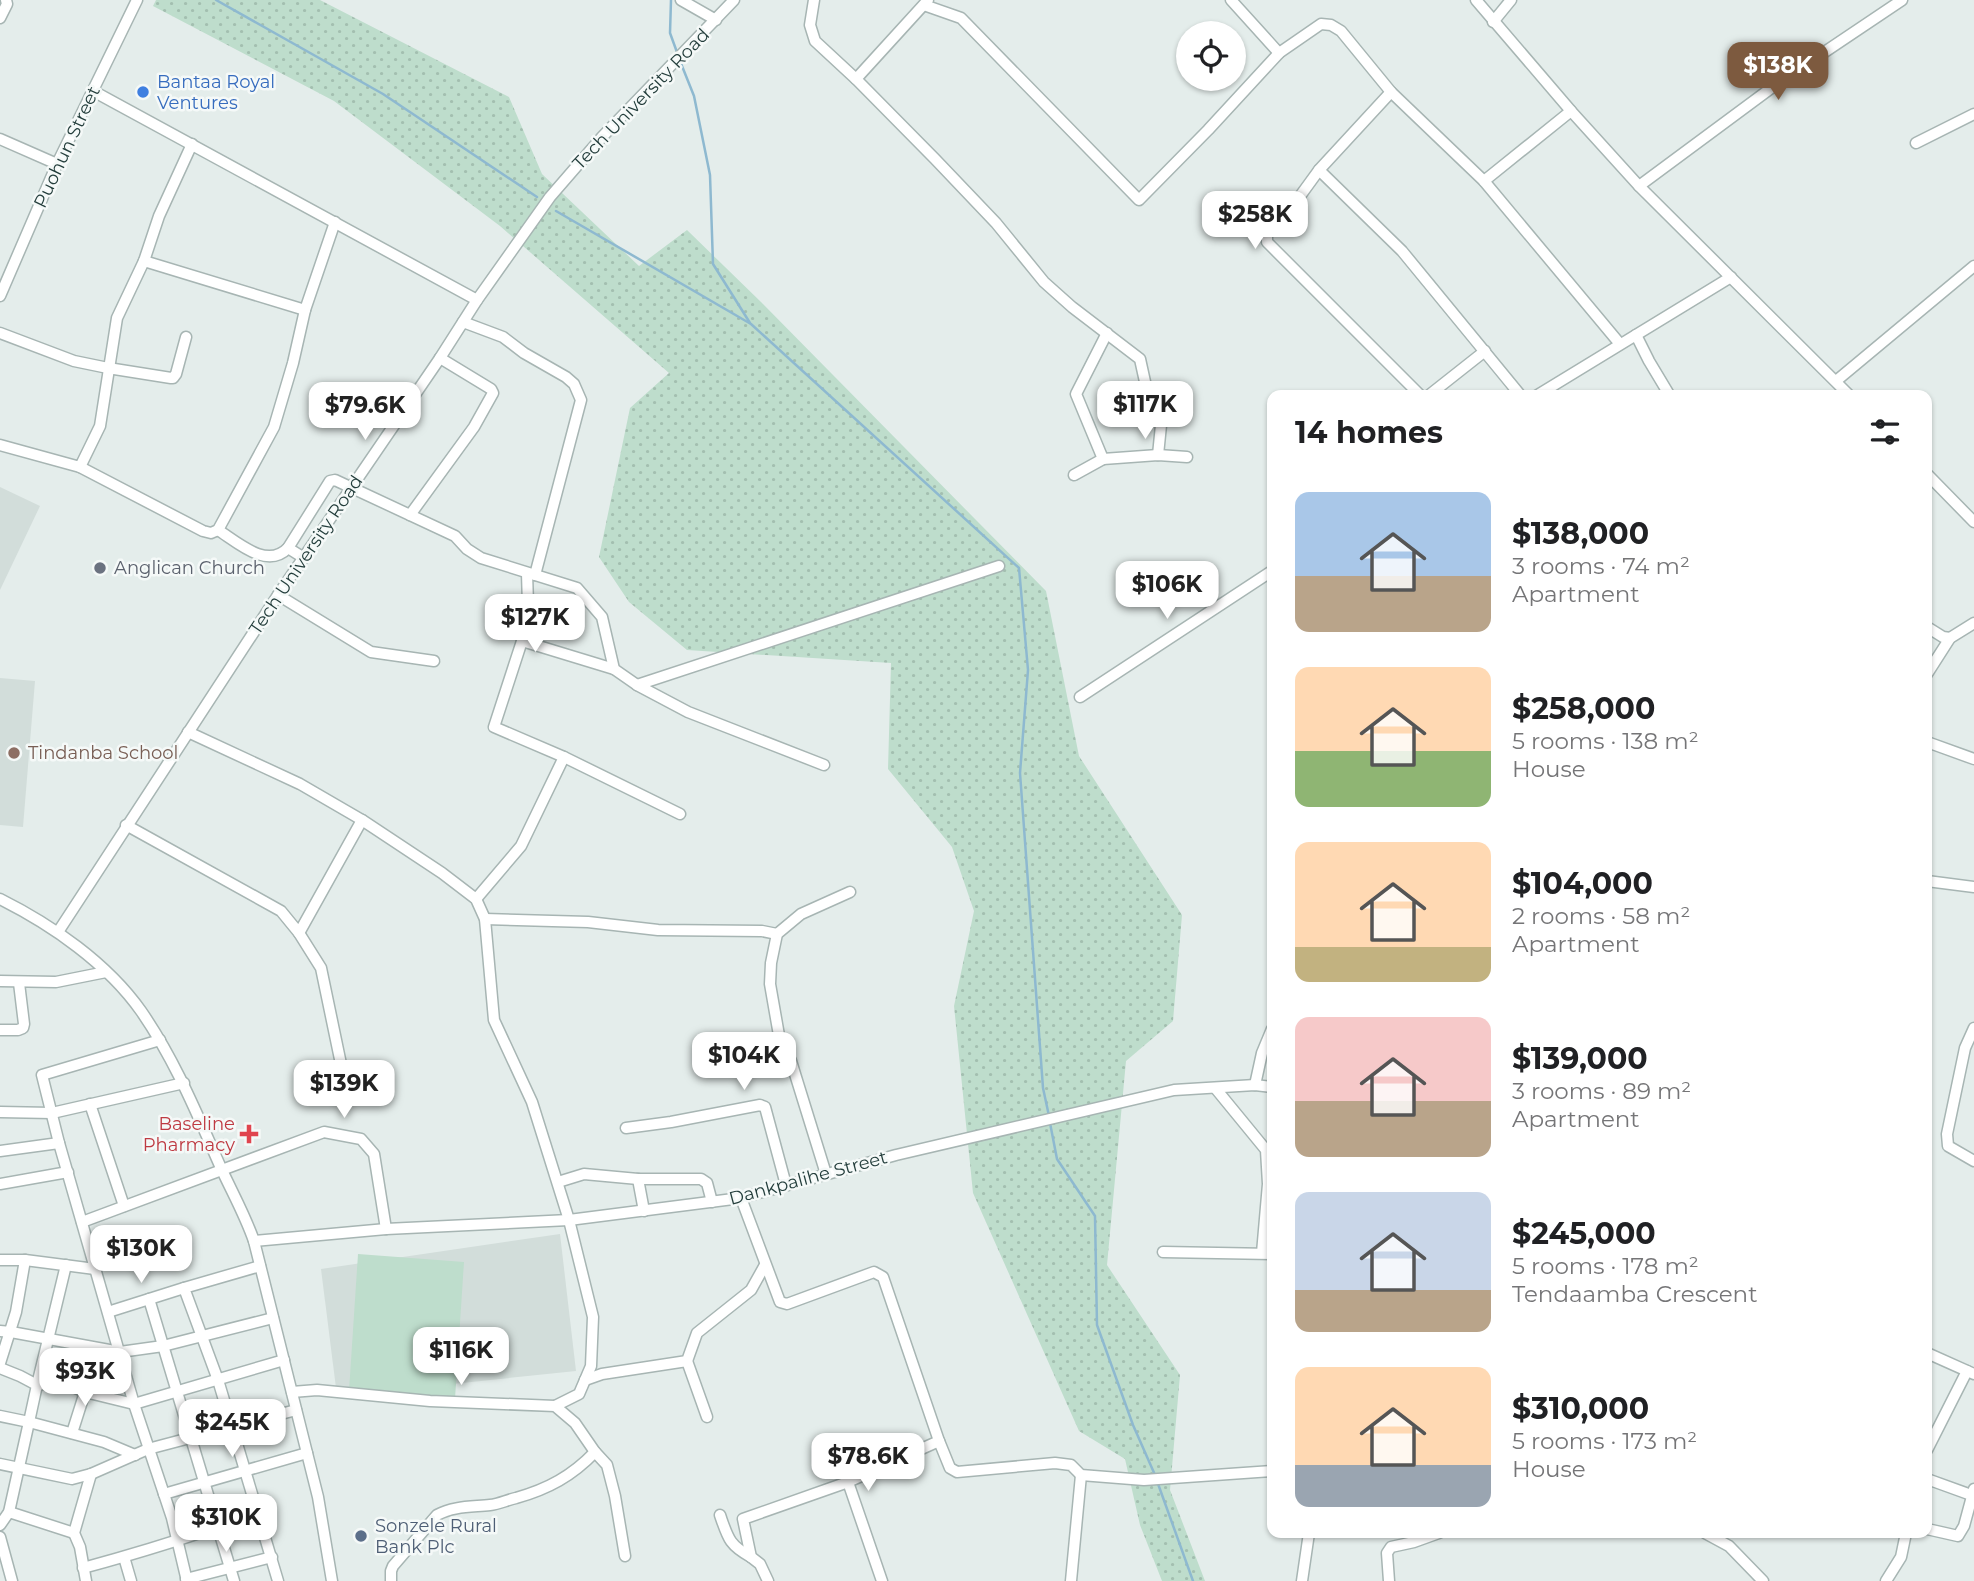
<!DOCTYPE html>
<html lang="en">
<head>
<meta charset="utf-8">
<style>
  body { margin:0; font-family:Montserrat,sans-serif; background:#f6f6f6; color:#202124; height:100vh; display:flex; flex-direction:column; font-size:26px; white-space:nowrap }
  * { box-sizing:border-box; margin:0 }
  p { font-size:23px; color:#757577 }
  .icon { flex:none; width:38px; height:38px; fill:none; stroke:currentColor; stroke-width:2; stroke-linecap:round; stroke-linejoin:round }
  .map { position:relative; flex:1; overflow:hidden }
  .drawer { position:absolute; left:1267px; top:390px; width:665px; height:1148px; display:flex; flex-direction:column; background:#fff; border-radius:14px; box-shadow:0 2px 5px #0004 }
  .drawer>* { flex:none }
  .fabs { position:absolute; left:1176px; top:21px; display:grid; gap:14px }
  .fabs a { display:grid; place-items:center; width:70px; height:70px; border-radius:50%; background:#fff; box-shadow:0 2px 5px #0004; font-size:35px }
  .price { position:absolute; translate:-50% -60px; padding:0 16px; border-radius:14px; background:#fff; color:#222; font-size:23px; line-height:46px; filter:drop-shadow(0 2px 4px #0008) }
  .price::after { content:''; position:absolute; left:50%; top:42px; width:21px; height:16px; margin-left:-10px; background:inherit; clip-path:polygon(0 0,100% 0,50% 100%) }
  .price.on { background:#7d5a3f; color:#fff }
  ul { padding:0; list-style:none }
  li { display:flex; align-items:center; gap:21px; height:175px; padding:0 28px }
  li span { display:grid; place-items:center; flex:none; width:196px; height:140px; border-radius:14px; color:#555 }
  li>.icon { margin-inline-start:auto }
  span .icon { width:84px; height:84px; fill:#fffc; stroke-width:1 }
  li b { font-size:30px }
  h2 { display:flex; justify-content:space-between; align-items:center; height:84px; padding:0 28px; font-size:30px }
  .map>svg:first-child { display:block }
  .built { fill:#d2ddda }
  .grass { fill:url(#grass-dots) }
  .garden { fill:#beddcc }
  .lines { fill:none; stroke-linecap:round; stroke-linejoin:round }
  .stream { stroke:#8eb9d0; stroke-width:2.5 }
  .minor-casing { stroke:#a7b5b3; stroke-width:13 }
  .minor { stroke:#fff; stroke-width:10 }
  .shop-dot { fill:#3f7fe0; stroke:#f5f9f8; stroke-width:2.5 }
  .worship-dot { fill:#6b7280; stroke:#f5f9f8; stroke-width:2.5 }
  .education-dot { fill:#8d6e63; stroke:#f5f9f8; stroke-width:2.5 }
  .health-dot { fill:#e0444e; stroke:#f5f9f8; stroke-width:2.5 }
  .service-dot { fill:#5c6f8a; stroke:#f5f9f8; stroke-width:2.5 }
  .labels { text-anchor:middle; stroke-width:5; stroke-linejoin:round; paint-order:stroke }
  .shop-label { font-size:18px; fill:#366cbe; stroke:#f5f9f8; text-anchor:start }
  .street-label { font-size:18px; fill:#243e3c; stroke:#f5f9f8 }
  .worship-label { font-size:18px; fill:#5b616d; stroke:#f5f9f8; text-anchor:start }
  .education-label { font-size:18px; fill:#785e54; stroke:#f5f9f8; text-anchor:start }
  .health-label { font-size:18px; fill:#be3a42; stroke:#f5f9f8; text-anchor:end }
  .service-label { font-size:18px; fill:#4e5e75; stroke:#f5f9f8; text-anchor:start }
</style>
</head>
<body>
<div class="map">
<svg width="1974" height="1581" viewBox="0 0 1974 1581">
  <defs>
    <pattern id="grass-dots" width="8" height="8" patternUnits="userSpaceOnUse" patternTransform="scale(1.75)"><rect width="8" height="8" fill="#beddcc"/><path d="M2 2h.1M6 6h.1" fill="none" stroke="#a3bfb0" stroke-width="1.8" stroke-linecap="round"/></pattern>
  </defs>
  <rect width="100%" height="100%" fill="#e4edeb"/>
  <g class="built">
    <path d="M0,487l40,19 -40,84z"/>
    <path d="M0,678l35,3 -12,146 -23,-2z"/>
    <path d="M560,1234l16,137 -239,25 -16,-127z"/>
  </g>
  <path class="grass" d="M156,0h164l189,97 33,77 97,92 48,-36 74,72 285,289 33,165 103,159 -9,106 -47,40 -19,204 73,110 -10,115 35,91h-43l-22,-56 -15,-66 -46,-28 -106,-238 -19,-187 20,-95 -22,-64 -64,-78 3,-106 -204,-13 -58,-48 -30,-45 31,-149 39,-35 -169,-147 -166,-125 -181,-95z"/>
  <path class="garden" d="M358,1254l106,8 -9,137 -106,-8z"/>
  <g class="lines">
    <g class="stream">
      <path d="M216,0l167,94 154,103"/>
      <path d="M671,0l-1,33 8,22"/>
      <path d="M680,61l14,35 16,79 3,89 37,59"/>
      <path d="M556,211l195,113 268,244 9,102 -8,103 23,315 6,28"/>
      <path d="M1050,1123l7,36 38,57 2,109 36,100 22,50"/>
      <path d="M1157,1481l36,100"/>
    </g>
    <defs>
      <g id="minor">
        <path d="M681,0l35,20"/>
        <path d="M814,0l-4,25 5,16 41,38 79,80 61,64 48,59 28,25 68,52 9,41 12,25 -3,30"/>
        <path d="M1231,0l48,53"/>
        <path d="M1476,0l95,111 68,75 211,210"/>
        <path d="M924,5l37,13 178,182 69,-70 71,-77 42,-29 10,1 10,6 50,61 93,89 136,163"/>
        <path d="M0,18l7,-14 -1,-4"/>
        <path d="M1493,22l18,-22"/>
        <path d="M856,79l72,-79"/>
        <path d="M93,91l384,209"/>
        <path d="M1391,92l-72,78 -40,55 -12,8v9l154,154"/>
        <path d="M0,139l57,25"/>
        <path d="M1916,143l58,-29"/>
        <path d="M1319,170l83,81 119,145"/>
        <path d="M1484,181l87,-70"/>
        <path d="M1639,186l135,-100 128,-86"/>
        <path d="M144,261l161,49"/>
        <path d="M0,296l57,-132 80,-164"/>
        <path d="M463,322l40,15 21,16 42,24 8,7 7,16 -46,175"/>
        <path d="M0,333l74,28 34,7 63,10h2l3,-4 10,-37"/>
        <path d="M1636,335l13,26 21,35"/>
        <path d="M1836,381l138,-115"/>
        <path d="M1428,396l57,-45"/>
        <path d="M1536,396l195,-119"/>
        <path d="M0,445l80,22 20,-41 17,-108 27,-57 15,-45 33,-72"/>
        <path d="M1103,459l55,-4 29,2"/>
        <path d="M80,467l123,64 8,2 7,-3 56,-103 19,-64 12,-53 30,-88"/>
        <path d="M1927,474l47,48"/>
        <path d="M1074,475l29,-16 -27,-65 31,-61"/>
        <path d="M410,515l64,-88 19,-34 -2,-4 -51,-31"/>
        <path d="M218,530c19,12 49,40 70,18l16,10"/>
        <path d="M288,548l42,-67 5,-1 120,56 12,13 14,9 96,30 25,29 12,52 23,16 362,-119"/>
        <path d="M527,573l1,32 -6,36 -28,86 70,30 116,57"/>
        <path d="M278,595l93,57 63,9"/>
        <path d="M1927,627l16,10 7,1"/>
        <path d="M522,641l92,28"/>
        <path d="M1927,674l23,-36 24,-15"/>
        <path d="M637,685l51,27 136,53"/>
        <path d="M1080,697l192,-126"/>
        <path d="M188,732l112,52 62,36 80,53 34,26 9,20 9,101 38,82 37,118 24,97 -2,49 -12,28 -24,12"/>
        <path d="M1927,742l47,17"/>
        <path d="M126,825l155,86 18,22 63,-113"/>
        <path d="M1927,881l47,6"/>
        <path d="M0,899c52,26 107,64 141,112 34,49 56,103 80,157 11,24 24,47 33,73l64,256 14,84"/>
        <path d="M476,899l45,-53 43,-89"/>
        <path d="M485,919l103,3 70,8 104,1 15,3"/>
        <path d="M58,932l220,-337 162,-237 37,-58 73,-103 52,-60 132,-137"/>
        <path d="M299,933l22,35 20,96"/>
        <path d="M0,981l56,1 50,-10"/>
        <path d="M1974,1028l-9,20 -18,86 1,12 26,15"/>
        <path d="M0,1030h18l5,-2 1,-4 -5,-41"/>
        <path d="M160,1040l-118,35 17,68 75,261 38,114 15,63"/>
        <path d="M1255,1085l7,-32 10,-24"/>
        <path d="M1216,1089l50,61 2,34 -6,69"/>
        <path d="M90,1104l34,102"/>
        <path d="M0,1112l52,1 132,-30"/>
        <path d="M626,1128l45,-6 89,-17 5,2 21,78"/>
        <path d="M0,1151l59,-8"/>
        <path d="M826,1174l-35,-113 -11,-20 -10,-57 1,-21 6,-29 24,-20 49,-22"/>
        <path d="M638,1179l6,32"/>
        <path d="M558,1182l26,-8 54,5h63l6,4 5,19"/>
        <path d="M0,1184l68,-12"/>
        <path d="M741,1198l39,104 7,2 87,-32 9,5 56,164 11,27 7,4 98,-9 16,2 10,10 63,5 128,-9"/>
        <path d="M82,1222l242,-90 37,7 13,15 12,75"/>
        <path d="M254,1241l132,-12 183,-9 172,-22 155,-43 278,-65 81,-5 17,2"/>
        <path d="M1163,1252l109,2"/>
        <path d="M0,1260h25l70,9"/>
        <path d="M66,1265l-29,120 19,-3 15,4 14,6 49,12 150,-44"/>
        <path d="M260,1266l-76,22 34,92 60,201"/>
        <path d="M149,1299l85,282"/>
        <path d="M108,1312l76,-24"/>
        <path d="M0,1331l11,1 109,20 43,-6 110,-28"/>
        <path d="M1927,1353l47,21"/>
        <path d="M687,1361l20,56"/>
        <path d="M0,1363l16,-51 9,-52"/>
        <path d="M0,1368l20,8 17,9 -8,37 75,20 31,13"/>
        <path d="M585,1380l17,-6 85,-13 10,-28 54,-43 14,-25"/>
        <path d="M292,1392l25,-2 113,11 125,5 20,17 20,29"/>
        <path d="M0,1416l29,6 -20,90 -9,13"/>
        <path d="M72,1433l13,-41"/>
        <path d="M1927,1450l40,-79"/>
        <path d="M0,1464l72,15 19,-5 57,-25 148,-39"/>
        <path d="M1927,1479l47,17"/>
        <path d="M164,1494l143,-41"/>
        <path d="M9,1512l65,21"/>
        <path d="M720,1515c8,23 9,30 31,42"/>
        <path d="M1927,1529l31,7 6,-10 10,-37"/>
        <path d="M1705,1533l24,13 34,35"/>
        <path d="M0,1537l12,44"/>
        <path d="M124,1557l7,24"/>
        <path d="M83,1568c59,-16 118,-34 175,-56"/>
        <path d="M186,1579l86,-22"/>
        <path d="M86,1581l-6,-34 -6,-14 17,-59"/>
        <path d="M391,1581v-10l2,-5 44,-51c16,-9 35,-8 53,-10 9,-1 17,-5 26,-7 32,-9 56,-22 79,-46l12,13 8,31 10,60"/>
        <path d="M768,1581l-8,-17 -9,-7 -8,-38 105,-37"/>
        <path d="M882,1581l-34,-99 91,-41"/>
        <path d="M1071,1581l10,-106"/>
        <path d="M1302,1581l7,-48"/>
        <path d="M1389,1581l-2,-28 4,-6 23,-5 25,-9"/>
        <path d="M1886,1581l15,-24 5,-24"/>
      </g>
    </defs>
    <use href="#minor" class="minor-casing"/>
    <use href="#minor" class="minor"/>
  </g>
  <circle class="shop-dot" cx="143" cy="92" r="7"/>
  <circle class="worship-dot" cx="100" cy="568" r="7"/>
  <circle class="education-dot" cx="14" cy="753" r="7"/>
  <path class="health-dot" d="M245.5 1123.5h7v7h7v7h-7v7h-7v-7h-7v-7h7z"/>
  <circle class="service-dot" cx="361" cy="1536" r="7"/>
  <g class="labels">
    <g class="shop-label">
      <text x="157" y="88">Bantaa Royal<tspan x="157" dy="21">Ventures</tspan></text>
    </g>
    <g class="street-label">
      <text transform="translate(641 99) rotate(-46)" y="6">Tech University Road</text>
      <text transform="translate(67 147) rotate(-65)" y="6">Puohun Street</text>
      <text transform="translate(306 555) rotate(-56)" y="6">Tech University Road</text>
      <text transform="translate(808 1178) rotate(-15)" y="6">Dankpalihe Street</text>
    </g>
    <g class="worship-label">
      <text x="114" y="574">Anglican Church</text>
    </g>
    <g class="education-label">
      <text x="28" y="759">Tindanba School</text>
    </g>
    <g class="health-label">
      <text x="235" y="1130">Baseline<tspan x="235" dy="21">Pharmacy</tspan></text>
    </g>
    <g class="service-label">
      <text x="375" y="1532">Sonzele Rural<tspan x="375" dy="21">Bank Plc</tspan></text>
    </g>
  </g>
</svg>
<div class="fabs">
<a><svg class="icon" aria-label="locate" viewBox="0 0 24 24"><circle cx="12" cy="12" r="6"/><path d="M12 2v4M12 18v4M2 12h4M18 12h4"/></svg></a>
</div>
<b class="price on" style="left:1778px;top:102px">$138K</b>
<b class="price" style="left:1255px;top:251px">$258K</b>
<b class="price" style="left:1145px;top:441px">$117K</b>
<b class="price" style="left:365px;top:442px">$79.6K</b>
<b class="price" style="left:1167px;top:621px">$106K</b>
<b class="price" style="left:535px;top:654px">$127K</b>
<b class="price" style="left:744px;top:1092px">$104K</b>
<b class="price" style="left:344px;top:1120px">$139K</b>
<b class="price" style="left:141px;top:1285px">$130K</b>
<b class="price" style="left:461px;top:1387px">$116K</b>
<b class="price" style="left:85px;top:1408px">$93K</b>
<b class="price" style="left:232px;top:1459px">$245K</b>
<b class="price" style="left:868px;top:1493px">$78.6K</b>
<b class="price" style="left:226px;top:1554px">$310K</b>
<section class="drawer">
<h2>14 homes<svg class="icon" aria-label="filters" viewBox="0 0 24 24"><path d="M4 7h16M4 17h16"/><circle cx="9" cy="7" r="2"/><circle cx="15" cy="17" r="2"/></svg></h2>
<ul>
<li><span style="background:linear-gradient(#a9c7e8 60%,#b9a48a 0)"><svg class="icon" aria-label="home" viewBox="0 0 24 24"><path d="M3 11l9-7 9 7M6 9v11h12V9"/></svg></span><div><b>$138,000</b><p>3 rooms · 74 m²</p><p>Apartment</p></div></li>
<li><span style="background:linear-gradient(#ffd9b3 60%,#8fb573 0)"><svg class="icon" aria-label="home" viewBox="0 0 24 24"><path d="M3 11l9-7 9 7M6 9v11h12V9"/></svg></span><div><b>$258,000</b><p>5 rooms · 138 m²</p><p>House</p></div></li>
<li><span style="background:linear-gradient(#ffd9b3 75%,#c2b280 0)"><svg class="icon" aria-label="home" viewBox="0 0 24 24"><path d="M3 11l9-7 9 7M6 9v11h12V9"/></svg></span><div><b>$104,000</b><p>2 rooms · 58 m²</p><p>Apartment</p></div></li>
<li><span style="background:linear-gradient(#f6c9c9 60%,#b9a48a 0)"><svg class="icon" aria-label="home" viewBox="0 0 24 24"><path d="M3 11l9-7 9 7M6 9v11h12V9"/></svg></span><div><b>$139,000</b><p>3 rooms · 89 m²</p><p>Apartment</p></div></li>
<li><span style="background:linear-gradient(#c9d6e8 70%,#b9a48a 0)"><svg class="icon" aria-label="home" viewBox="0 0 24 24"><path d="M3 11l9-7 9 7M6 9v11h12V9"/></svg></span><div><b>$245,000</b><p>5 rooms · 178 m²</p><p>Tendaamba Crescent</p></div></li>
<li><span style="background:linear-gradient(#ffd9b3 70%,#9aa5b1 0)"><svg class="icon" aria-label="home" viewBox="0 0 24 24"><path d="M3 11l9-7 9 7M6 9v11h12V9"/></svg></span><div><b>$310,000</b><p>5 rooms · 173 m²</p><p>House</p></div></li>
</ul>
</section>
</div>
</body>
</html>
